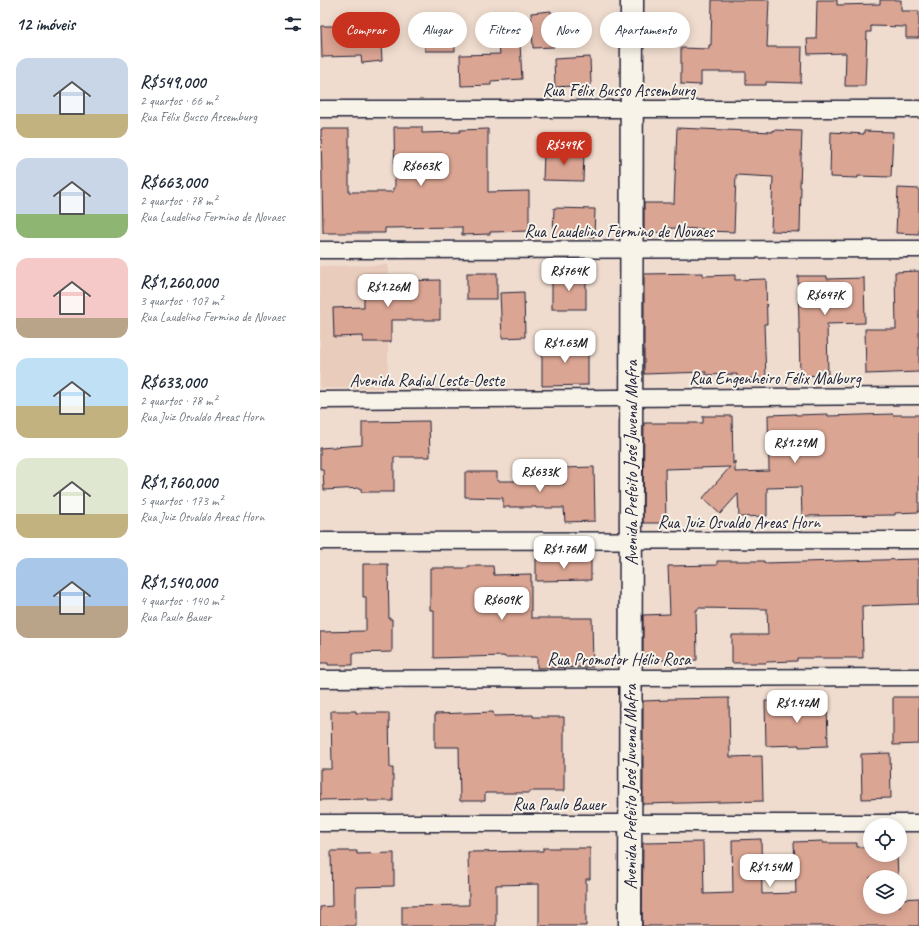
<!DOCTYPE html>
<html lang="pt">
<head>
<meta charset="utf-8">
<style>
  body { margin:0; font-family:Caveat,sans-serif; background:#f6f6f7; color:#1f2937; height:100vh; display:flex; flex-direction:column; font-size:15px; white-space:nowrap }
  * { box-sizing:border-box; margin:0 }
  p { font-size:13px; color:#747a83 }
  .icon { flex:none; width:22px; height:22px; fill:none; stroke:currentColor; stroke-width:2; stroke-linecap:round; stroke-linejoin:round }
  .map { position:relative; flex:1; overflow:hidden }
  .details { display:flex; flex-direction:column; background:#fff; width:320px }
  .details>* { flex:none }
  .banner { position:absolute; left:12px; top:12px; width:380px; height:36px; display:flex; gap:8px }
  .buttons { position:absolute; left:543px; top:818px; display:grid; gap:8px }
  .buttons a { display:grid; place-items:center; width:44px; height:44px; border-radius:50%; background:#fff; box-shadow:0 2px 10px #0003; font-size:20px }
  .price { position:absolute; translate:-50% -34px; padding:0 9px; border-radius:8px; background:#fff; color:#222; font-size:13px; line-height:26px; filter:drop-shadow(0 1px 2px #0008) }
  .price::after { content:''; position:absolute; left:50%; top:24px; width:12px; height:9px; margin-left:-6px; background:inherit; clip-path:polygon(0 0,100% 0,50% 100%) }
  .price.active { background:#c8321e; color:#fff }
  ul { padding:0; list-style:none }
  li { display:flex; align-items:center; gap:12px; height:100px; padding:0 16px }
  li span { display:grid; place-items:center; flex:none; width:112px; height:80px; border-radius:12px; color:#555 }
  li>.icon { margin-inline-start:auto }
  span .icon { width:48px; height:48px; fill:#fffc; stroke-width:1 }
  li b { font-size:17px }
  h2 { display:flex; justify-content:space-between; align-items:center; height:48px; padding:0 16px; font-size:17px }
  .chip { padding:0 14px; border-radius:18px; background:#fff; box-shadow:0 2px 10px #0003; font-size:14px; line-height:36px }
  .chip.active { background:#c8321e; color:#fff }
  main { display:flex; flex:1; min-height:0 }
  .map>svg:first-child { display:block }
  .built { fill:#e9ccbc }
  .building { fill:#dba593; stroke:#22223b }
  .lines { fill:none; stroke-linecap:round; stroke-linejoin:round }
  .minor-casing { stroke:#22223b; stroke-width:19 }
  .secondary-casing { stroke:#22223b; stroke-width:25 }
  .minor { stroke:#f7f3e8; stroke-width:16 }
  .secondary { stroke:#f7f3e8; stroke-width:22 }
  .labels { text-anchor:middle; stroke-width:4; stroke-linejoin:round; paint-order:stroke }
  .street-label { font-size:17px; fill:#22223b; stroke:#f7f3e8 }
</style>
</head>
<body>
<main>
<section class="details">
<h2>12 imóveis<svg class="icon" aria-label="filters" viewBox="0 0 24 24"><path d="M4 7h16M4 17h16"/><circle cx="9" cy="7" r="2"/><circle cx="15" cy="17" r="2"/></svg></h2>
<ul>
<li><span style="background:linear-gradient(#c9d6e8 70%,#c2b280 0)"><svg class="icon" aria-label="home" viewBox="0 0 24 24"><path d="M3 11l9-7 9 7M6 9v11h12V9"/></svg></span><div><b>R$549,000</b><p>2 quartos · 66 m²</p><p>Rua Félix Busso Assemburg</p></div></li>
<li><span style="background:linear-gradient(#c9d6e8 70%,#8fb573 0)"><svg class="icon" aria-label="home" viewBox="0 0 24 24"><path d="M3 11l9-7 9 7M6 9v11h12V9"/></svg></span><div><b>R$663,000</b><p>2 quartos · 78 m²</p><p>Rua Laudelino Fermino de Novaes</p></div></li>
<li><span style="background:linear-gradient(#f6c9c9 75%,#b9a48a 0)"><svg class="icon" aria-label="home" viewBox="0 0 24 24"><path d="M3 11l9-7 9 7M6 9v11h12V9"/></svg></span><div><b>R$1,260,000</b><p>3 quartos · 107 m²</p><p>Rua Laudelino Fermino de Novaes</p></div></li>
<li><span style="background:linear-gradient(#bfe0f5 60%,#c2b280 0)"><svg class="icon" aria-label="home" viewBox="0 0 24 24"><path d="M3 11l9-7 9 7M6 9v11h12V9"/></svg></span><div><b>R$633,000</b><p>2 quartos · 78 m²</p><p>Rua Juiz Osvaldo Areas Horn</p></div></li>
<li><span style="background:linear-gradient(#dfe7d0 70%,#c2b280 0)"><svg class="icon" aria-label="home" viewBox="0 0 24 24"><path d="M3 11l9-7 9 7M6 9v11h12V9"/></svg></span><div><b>R$1,760,000</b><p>5 quartos · 173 m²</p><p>Rua Juiz Osvaldo Areas Horn</p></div></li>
<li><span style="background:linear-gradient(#a9c7e8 60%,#b9a48a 0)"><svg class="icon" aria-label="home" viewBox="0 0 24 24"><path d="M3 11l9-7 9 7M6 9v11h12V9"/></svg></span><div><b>R$1,540,000</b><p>4 quartos · 140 m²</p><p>Rua Paulo Bauer</p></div></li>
</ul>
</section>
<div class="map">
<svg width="599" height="926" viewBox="0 0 599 926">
  <rect width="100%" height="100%" fill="#efdcce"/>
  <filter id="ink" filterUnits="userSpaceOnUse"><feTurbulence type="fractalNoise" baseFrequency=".025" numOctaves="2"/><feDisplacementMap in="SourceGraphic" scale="8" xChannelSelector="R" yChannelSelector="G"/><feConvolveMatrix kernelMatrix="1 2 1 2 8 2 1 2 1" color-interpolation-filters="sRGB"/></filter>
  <g filter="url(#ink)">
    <path class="built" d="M68,265v123h-68v-122z"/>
    <g class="building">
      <path d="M392,0h57l-2,47h35l-1,36 -35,-1v3h-20v-13h-45v13l-20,-1v-36l28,1v-4h2z"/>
      <path d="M497,0h20v5l43,-1v-4h21v11h18v27h-13v-11l-35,-1v6h-4l-2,54h-20l1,-33 -38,1 -1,-15h9z"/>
      <path d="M231,11l3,36 -21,1 -2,-35z"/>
      <path d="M104,20h30l1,31h-30z"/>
      <path d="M1,26h30v2l29,-2 2,35 -20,2 -1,-7 -39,1z"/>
      <path d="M200,43l2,36 -31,2v4l-30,1 -1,-31 40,-1 -1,-9z"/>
      <path d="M270,57l1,28 -36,2 -1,-28z"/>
      <path d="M74,127h28v6l38,-1v-2l28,-1v63l41,-1v40l-39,1v2l-28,1v-8l-77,1v5h-62l-2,-104h28v63h44v-4h2z"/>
      <path d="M357,128l96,4v-2l29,1 -2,56h1l-1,45 -29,-1 2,-54 -36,-2h-1l-2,57 -29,-1v-2l-39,-1v4l-22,1v-30h30z"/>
      <path d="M544,131l29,1 -2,45 -33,-1v2l-28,-1 1,-45 33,2z"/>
      <path d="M224,152l40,1 -1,28 -40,-1z"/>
      <path d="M578,188l21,1v45l-23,-1z"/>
      <path d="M234,208l41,1 -1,28 -41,-1z"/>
      <path d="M599,271v101l-53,2 -1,-45h31l-1,-57z"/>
      <rect x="147" y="273" width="30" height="26"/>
      <path d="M383,273v3l32,-1v5l31,-1 1,45h-3l2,54 -29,1v-5l-31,1v-3l-62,2v-100z"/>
      <rect x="232" y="274" width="34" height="35"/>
      <path d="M44,275l27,1v5l49,-1v40h-49v22h-28v-6l-29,1 -1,-29 31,-1z"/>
      <path d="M478,276h29v3l37,-1 1,45 -38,1 1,51 -28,1z"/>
      <path d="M204,292l1,45 -23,1 -2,-45z"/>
      <path d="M268,342v43l-46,1v-43z"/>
      <path d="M476,414v1l32,-1v2l65,-2v1h26v97l-24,1v2l-93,1 -1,-29 -34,1v28l-28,1 -1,-23 -18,20 -17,-16 27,-31 -65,2 1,54h-23l1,-100h59v-7h29l1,48 2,-3v11l34,-1 -1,-56z"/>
      <path d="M109,421l1,36h-36v35h-33v-4l-37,2 -1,-21h-3v-21l42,-3v-23z"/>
      <path d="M274,467l1,54 -30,1 -1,-14h-28v-1h-33v-9l-38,-1v-25h32v9h34v2l33,1 -1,-16z"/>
      <path d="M271,558v22l-55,1v-22z"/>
      <path d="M599,559v45l-57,2 1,52h-66v3l-31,1v1h-34v-28h36l-1,-26 -69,-1v2h-2l1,50h-54v-45l27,-1 -2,-48 49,-1v-4h47v2z"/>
      <path d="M43,564h25l1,55h3v33l-39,1v12h-25v-2h-8v-31l46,-1v-34h-3z"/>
      <path d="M148,566h25l1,9 37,-1v44h61l1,49 -56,1v-11h-33v-1l-70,2v-48h-4v-42h38z"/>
      <path d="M573,697h26v47l-26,1z"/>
      <path d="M409,698l1,59 32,-1 1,45 -120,3v-103l25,-1v-1z"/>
      <path d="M445,701h29v1l33,-1 1,45 -29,1v-2l-33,1z"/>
      <path d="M11,711h25v2h33l1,55h3v33h-25v-2l-48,1v-31h11l1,-3z"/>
      <path d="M173,712l1,4 39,-1v2h31v74h-34v2h-45v8h-25l-1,-54h-24v-33z"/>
      <path d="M570,753l1,45 -29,1 -1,-45z"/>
      <path d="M441,839l1,55 34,-1 -2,-51 29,-1v2h34v4h13v8h27l1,22h-28v30h30v-8l19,-1v28h-277l1,-83 60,-1 1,52 29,-1 -1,-53z"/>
      <path d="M223,848h47v31h-4v47h-47v-42l-43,1v41h-94v-20l67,-1 -1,-53 75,-1z"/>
      <path d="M11,851h26v3l37,-1v33l-38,1v39h-36v-19l12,-1z"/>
    </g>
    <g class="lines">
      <defs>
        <g id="minor">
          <path d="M0,109h599"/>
          <path d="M0,250l599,-1"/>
          <path d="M0,400l599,-4"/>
          <path d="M0,541l599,-1"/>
          <path d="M0,679l599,-2"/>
          <path d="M0,823h599"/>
        </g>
        <path id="secondary" d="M310,926l2,-926"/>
      </defs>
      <use href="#minor" class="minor-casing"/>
      <use href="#secondary" class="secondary-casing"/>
      <use href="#minor" class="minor"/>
      <use href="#secondary" class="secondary"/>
    </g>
  </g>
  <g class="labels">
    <g class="street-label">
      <text x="299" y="96">Rua Félix Busso Assemburg</text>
      <text x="299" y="237">Rua Laudelino Fermino de Novaes</text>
      <text x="455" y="384">Rua Engenheiro Félix Malburg</text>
      <text x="107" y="386">Avenida Radial Leste-Oeste</text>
      <text transform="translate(311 463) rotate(-90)" y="6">Avenida Prefeito José Juvenal Mafra</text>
      <text x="419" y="528">Rua Juiz Osvaldo Areas Horn</text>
      <text x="299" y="665">Rua Promotor Hélio Rosa</text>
      <text transform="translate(310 787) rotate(-90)" y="6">Avenida Prefeito José Juvenal Mafra</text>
      <text x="239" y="810">Rua Paulo Bauer</text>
    </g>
  </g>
</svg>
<div class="buttons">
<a><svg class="icon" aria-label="locate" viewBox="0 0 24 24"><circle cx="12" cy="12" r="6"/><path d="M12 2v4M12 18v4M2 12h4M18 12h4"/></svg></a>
<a><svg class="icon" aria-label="layers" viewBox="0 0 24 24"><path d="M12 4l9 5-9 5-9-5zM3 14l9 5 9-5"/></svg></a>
</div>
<b class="price active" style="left:244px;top:166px">R$549K</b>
<b class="price" style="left:101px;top:187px">R$663K</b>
<b class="price" style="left:249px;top:292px">R$764K</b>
<b class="price" style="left:68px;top:308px">R$1.26M</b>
<b class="price" style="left:505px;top:316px">R$647K</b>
<b class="price" style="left:245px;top:364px">R$1.63M</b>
<b class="price" style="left:475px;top:464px">R$1.29M</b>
<b class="price" style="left:220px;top:493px">R$633K</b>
<b class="price" style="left:244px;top:570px">R$1.76M</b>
<b class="price" style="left:182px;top:621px">R$609K</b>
<b class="price" style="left:477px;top:724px">R$1.42M</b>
<b class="price" style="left:450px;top:888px">R$1.54M</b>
<div class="banner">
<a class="chip active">Comprar</a>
<a class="chip">Alugar</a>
<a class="chip">Filtros</a>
<a class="chip">Novo</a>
<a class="chip">Apartamento</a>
</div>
</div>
</main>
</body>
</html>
